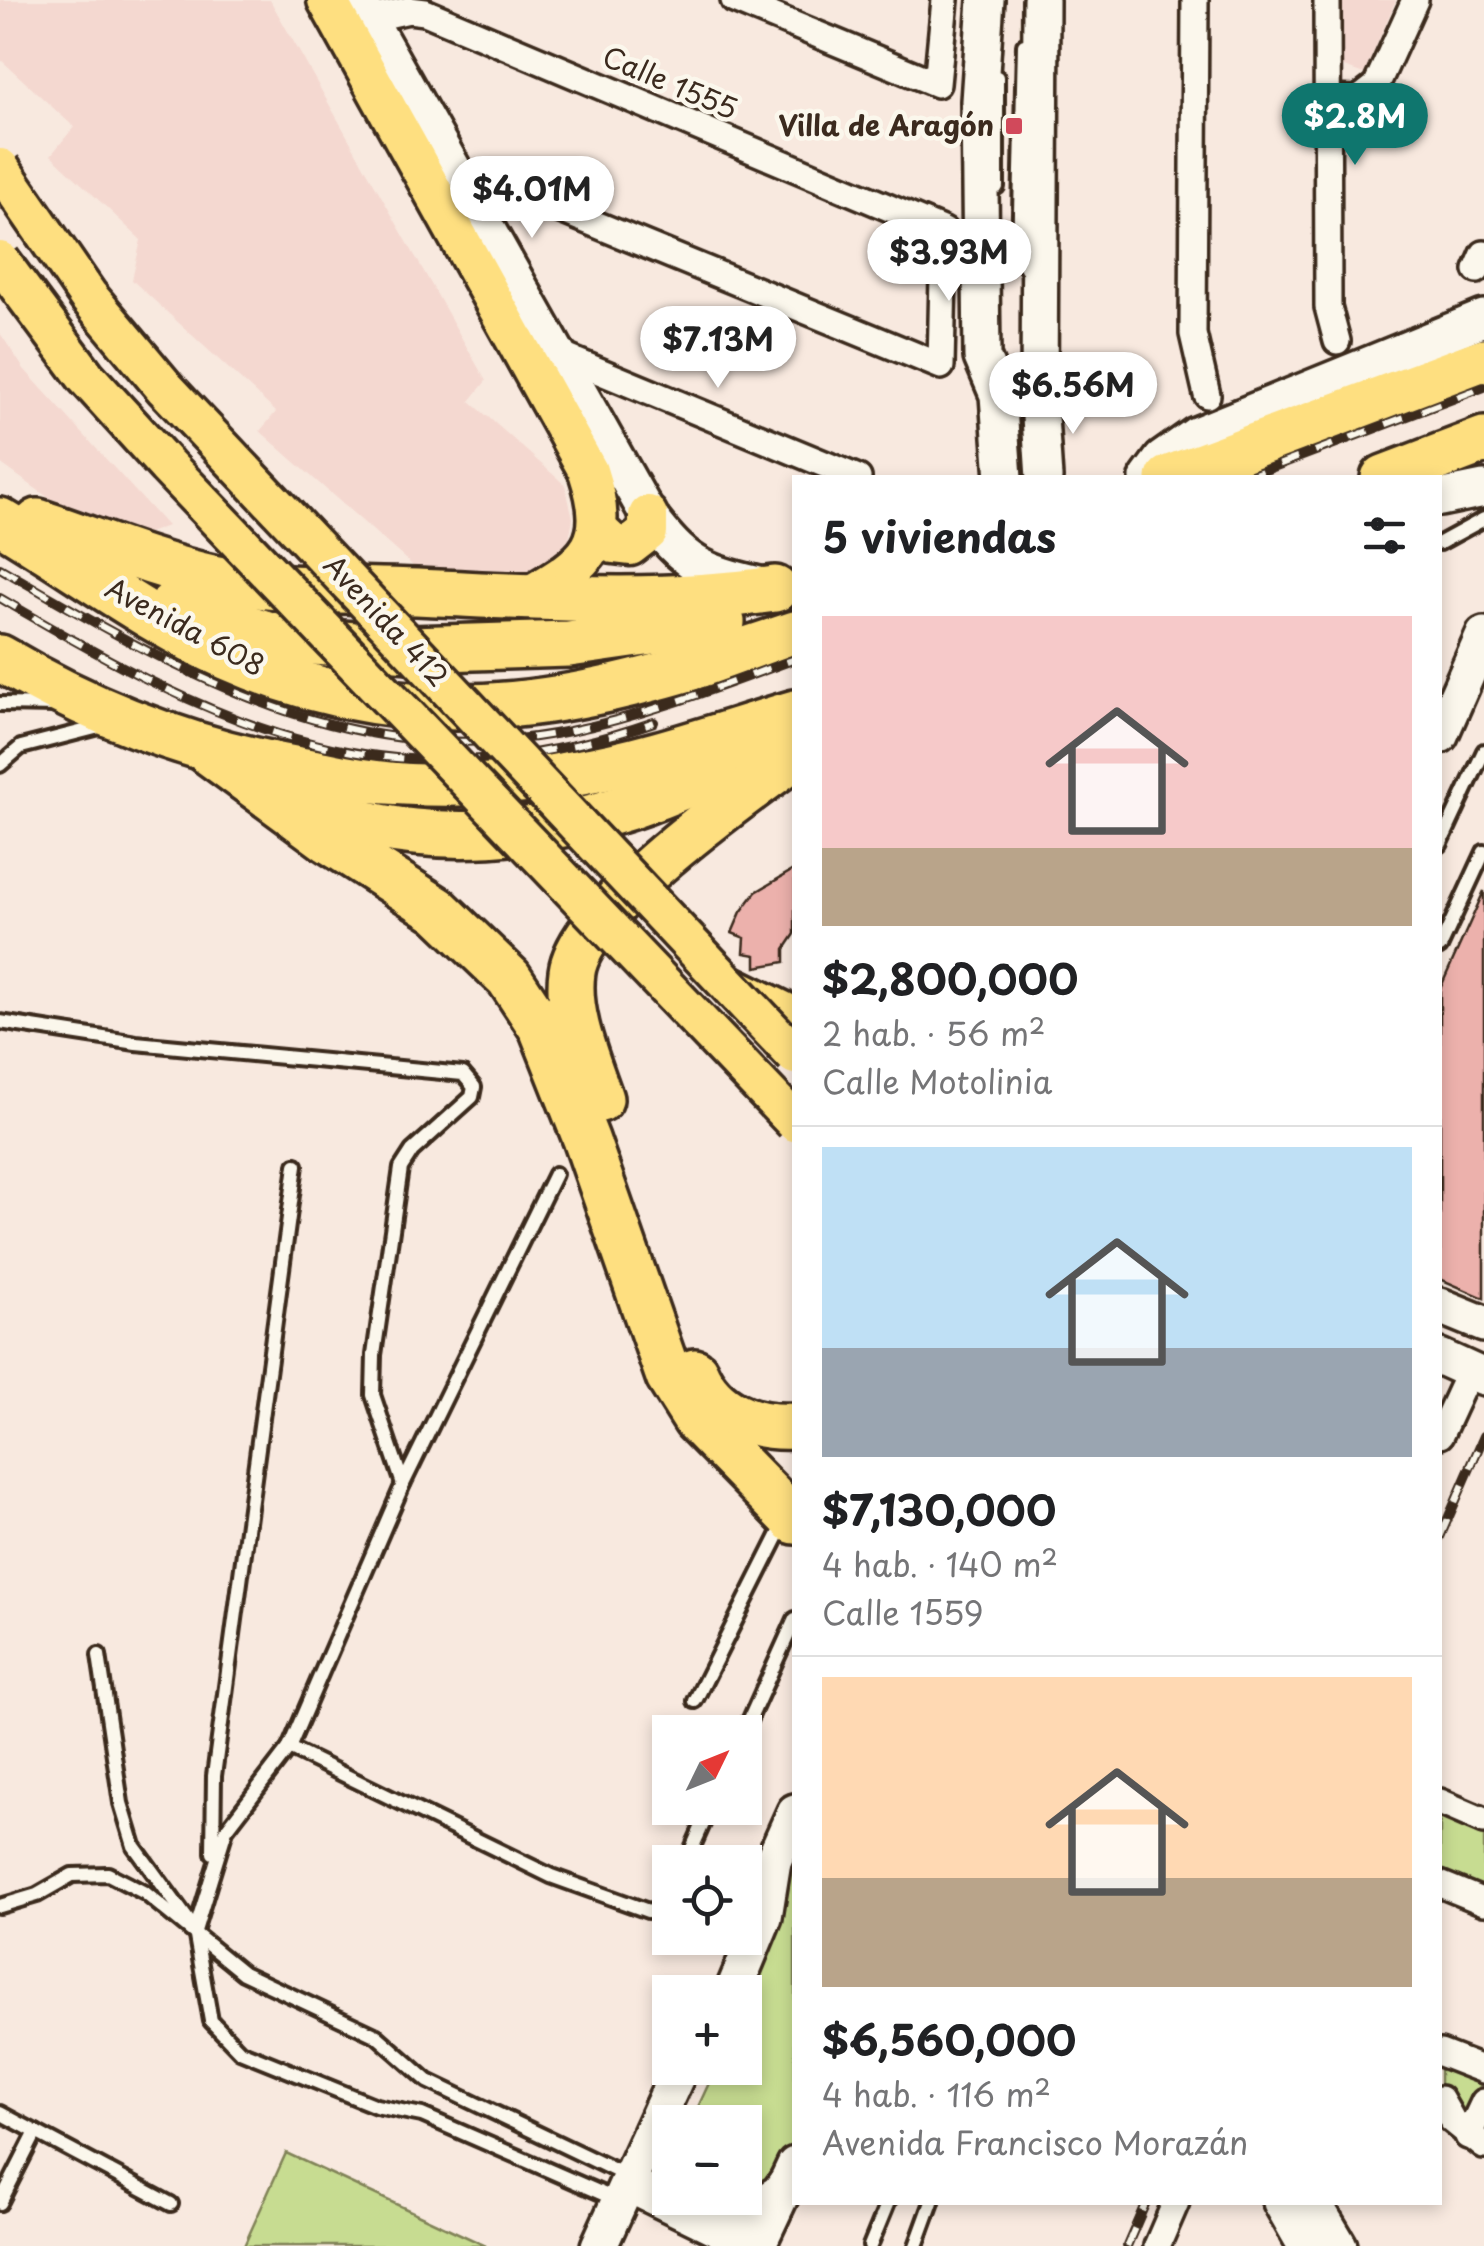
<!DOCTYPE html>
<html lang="es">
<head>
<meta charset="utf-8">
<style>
  body { margin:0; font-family:"Playpen Sans",sans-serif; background:#f6f6f6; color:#202124; height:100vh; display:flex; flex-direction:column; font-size:38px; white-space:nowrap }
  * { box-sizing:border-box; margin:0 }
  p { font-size:32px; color:#757577 }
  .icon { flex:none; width:55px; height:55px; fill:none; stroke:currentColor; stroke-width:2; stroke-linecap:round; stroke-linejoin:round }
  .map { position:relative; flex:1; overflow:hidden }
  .panel { position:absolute; left:792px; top:475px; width:650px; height:1730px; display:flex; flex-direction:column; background:#fff; border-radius:0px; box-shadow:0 5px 15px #0003 }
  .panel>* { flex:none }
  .needle { width:65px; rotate:47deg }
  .buttons { position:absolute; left:652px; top:1715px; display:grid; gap:20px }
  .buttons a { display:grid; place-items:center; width:110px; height:110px; border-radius:0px; background:#fff; box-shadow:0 5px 15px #0003; font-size:50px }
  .price { position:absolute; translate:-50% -85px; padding:0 22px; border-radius:35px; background:#fff; color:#222; font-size:32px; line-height:65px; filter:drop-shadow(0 2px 5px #0008) }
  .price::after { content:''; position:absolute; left:50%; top:60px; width:30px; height:22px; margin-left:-15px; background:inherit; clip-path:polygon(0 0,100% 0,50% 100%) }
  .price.selected { background:#0f766e; color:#fff }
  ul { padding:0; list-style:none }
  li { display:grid; align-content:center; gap:20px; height:530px; padding:0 30px }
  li+li { border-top:2px solid #e0e0e0 }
  li span { display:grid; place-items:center; height:310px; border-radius:0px; color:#555 }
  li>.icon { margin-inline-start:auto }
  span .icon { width:180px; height:180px; fill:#fffc; stroke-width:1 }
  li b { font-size:42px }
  h2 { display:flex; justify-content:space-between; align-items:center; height:120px; padding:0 30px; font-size:42px }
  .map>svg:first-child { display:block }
  .built { fill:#f4d8d0 }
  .green { fill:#c7dc91; stroke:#818358; stroke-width:2.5 }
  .building { fill:#ecb1ac; stroke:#3b2a1e; stroke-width:2.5 }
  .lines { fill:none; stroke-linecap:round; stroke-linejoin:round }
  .lane-casing { stroke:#3b2a1e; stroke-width:20 }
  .street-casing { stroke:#3b2a1e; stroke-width:32 }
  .secondary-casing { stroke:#3b2a1e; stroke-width:42 }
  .primary-casing { stroke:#3b2a1e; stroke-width:45 }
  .highway-casing { stroke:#3b2a1e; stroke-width:52 }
  .lane { stroke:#fbf7ec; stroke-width:12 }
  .street { stroke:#fbf7ec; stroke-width:25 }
  .secondary { stroke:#fbf7ec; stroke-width:35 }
  .primary { stroke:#fedf80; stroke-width:38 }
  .highway { stroke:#fedf80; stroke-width:45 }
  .rail-casing { stroke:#3b2a1e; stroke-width:10 }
  .rail { stroke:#fbf7ec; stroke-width:6; stroke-dasharray:19; stroke-linecap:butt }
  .primary-bridge-casing { stroke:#3b2a1e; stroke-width:45; stroke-linecap:butt }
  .primary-bridge { stroke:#fedf80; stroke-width:38 }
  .poi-dot { fill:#d1495b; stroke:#fbf7ec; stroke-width:4 }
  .labels { text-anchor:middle; stroke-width:9; stroke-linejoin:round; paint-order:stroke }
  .street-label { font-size:28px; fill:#3b2a1e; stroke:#fbf7ec }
  .poi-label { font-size:28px; font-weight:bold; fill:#3b2a1e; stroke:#fbf7ec; text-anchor:end }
</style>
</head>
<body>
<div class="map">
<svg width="1484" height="2246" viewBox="0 0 1484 2246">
  <rect width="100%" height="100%" fill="#f8e9df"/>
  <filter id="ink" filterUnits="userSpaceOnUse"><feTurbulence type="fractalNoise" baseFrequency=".01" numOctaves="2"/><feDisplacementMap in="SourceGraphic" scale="20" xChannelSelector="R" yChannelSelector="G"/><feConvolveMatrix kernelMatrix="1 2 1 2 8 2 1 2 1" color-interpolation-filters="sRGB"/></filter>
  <g filter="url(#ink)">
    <g class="built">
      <path d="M0,0h270l216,381 -16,20 95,84 8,33 -4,21 -18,25 -18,12 -112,-3 -161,-142 16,-19 -144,-132 9,-40 -90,-85 23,-28 -74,-68z"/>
      <path d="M1341,0h55l-32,74 -23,-8z"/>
      <path d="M0,333l24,36 143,157 -32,12 -72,-30 -63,-45z"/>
    </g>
    <g class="green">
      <path d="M1440,1807l44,19v74l-44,-20z"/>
      <path d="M795,1862v277l-23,56 -27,3v-76h-54l25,-54h29v-71z"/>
      <path d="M1440,2059l44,18 -16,36 -15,-4 -13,-23z"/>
      <path d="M286,2153l200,93h-242z"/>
    </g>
    <g class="building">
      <path d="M795,869v65l-10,15v13l-29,5v-12l-12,-2 1,-15 -13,-5 9,-21 15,-20z"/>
      <path d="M1484,891v407l-44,-19v-290z"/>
    </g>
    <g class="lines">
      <defs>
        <g id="lane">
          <path d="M1024,45l-5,210 10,18"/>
          <path d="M997,77v110"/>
          <path d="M1440,543l44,-24"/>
          <path d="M0,704l57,1"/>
          <path d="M0,765l21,-18 82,-21"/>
          <path d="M1440,845l44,-94"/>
          <path d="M1440,947l44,-95"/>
          <path d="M0,1022l136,21 327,31 11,13 -2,10 -60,54 -11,17 -27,187 -1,40 30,89"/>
          <path d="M555,1174l-152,310 -114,264 -63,82 -31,101 16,90 29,30 136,55 46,9 195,85"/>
          <path d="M99,1655l22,148 13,43 54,74"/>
          <path d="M695,1701l89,-177"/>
          <path d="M744,1732l51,-113"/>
          <path d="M289,1748l262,128 97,35 19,-6 3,-8"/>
          <path d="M213,1853l1,-77 82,-611"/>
          <path d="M686,1862l24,-54"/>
          <path d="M0,1906l37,-11 35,-20 36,-1 37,19 98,80 134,63 51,45 201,96"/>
          <path d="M0,2113l171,91"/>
          <path d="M0,2203l36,-71"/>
          <path d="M870,2246l18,-44"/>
          <path d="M916,2246l16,-44"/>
        </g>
        <g id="street">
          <path d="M734,0l203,84 8,-84"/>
          <path d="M1195,0l-2,334 14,61"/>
          <path d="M1327,0l1,307 9,34"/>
          <path d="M369,19l40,-9 16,2 519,219 -3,135 -431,-177 -40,8"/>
          <path d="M1326,99l32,1 18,-14 39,-86"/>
          <path d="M1477,270l7,-16"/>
          <path d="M558,354l300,124"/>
          <path d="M1440,1435l30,-65"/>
          <path d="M1440,1802l44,19"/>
          <path d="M1440,1884l44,18"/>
          <path d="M1440,2053l44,17"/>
          <path d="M1440,2099l12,21 32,26"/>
          <path d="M1468,2136l16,-34"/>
          <path d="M1157,2246l19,-44"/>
        </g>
        <g id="secondary">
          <path d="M358,0l290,515c37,49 52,56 111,70"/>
          <path d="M986,0l-7,101 3,256 16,38 6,83"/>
          <path d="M1041,0l-2,401 5,77"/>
          <path d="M1148,478l14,-19 34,-24 288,-117"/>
          <path d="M1440,498l44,-9"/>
          <path d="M1440,735l44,-100"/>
          <path d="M1440,1306l44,18"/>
          <path d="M1440,1357l44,20"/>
          <path d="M764,1881l31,-69"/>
          <path d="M733,1992l31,-75 9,-56"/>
          <path d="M628,2184l127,62"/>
          <path d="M723,2198l31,10 25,-15 7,-10"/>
          <path d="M1281,2202l25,44"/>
          <path d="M1313,2202l26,44"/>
          <path d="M599,2246l81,-178"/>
          <path d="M757,2246l38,-81"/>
        </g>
        <g id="primary">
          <path d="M327,0l261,471c24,73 2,90 -60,125"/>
          <path d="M600,532l13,12 17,2 18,-14v-17"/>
          <path d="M730,985l65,32"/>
        </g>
        <g id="highway">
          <path d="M1169,478l315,-117"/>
          <path d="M1384,478l100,-38"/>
          <path d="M0,521c76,45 148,100 228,136 203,90 368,44 567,-23"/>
          <path d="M38,522c57,19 115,43 174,56 66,14 138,11 205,14 121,5 238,14 358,-3"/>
          <path d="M173,604l113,36 125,9 158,-5 153,-22"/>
          <path d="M0,658c172,102 376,147 576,115 74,-12 147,-39 219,-60"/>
          <path d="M208,751l121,89 109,70 71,68 33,50 44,111 83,238 27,43 99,101"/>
          <path d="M298,800c142,69 342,27 467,-60"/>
          <path d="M600,1099c-13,-38 -34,-86 -28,-127 8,-64 170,-177 223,-216"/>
          <path d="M695,1372c17,40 58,57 100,54"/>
        </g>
      </defs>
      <use href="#lane" class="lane-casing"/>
      <use href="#street" class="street-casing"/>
      <use href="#secondary" class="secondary-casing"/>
      <use href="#primary" class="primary-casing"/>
      <use href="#highway" class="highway-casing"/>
      <use href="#lane" class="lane"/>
      <use href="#street" class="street"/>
      <use href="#secondary" class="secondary"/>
      <use href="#primary" class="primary"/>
      <use href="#highway" class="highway"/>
      <defs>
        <g id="rail">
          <path d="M1244,478l240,-91"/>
          <path d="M0,568c180,105 352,208 570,163 78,-16 151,-45 225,-72"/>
          <path d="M0,598c225,132 392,215 654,124"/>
          <path d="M1440,1537l44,-101"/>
          <path d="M1127,2246l19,-44"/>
        </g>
      </defs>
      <use href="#rail" class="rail-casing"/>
      <use href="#rail" class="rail"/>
      <defs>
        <g id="primary-bridge">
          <path d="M0,168l88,128 77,92 630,667"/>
          <path d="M0,261l86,116 81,89 628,656"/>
        </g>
      </defs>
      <use href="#primary-bridge" class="primary-bridge-casing"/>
      <use href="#primary-bridge" class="primary-bridge"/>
    </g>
  </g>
  <rect class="poi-dot" x="1004" y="116" width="20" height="20" rx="5"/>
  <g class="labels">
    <g class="street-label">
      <text transform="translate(670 83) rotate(23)" y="10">Calle 1555</text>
      <text transform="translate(386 621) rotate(47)" y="10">Avenida 412</text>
      <text transform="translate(185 627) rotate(28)" y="10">Avenida 608</text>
    </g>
    <g class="poi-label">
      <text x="994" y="136">Villa de Aragón</text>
    </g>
  </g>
</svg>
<div class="buttons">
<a><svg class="needle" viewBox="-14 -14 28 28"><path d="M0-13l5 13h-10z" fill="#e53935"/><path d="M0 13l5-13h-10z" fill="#757577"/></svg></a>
<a><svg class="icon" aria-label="locate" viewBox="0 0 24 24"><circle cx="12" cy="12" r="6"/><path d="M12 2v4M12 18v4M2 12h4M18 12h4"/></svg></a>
<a>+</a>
<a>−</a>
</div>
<b class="price selected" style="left:1355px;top:168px">$2.8M</b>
<b class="price" style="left:532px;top:241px">$4.01M</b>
<b class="price" style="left:949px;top:304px">$3.93M</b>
<b class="price" style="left:718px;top:391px">$7.13M</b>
<b class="price" style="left:1073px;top:437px">$6.56M</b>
<section class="panel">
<h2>5 viviendas<svg class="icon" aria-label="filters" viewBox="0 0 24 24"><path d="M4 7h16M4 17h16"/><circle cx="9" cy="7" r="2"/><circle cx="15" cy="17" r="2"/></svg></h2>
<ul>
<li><span style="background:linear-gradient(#f6c9c9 75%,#b9a48a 0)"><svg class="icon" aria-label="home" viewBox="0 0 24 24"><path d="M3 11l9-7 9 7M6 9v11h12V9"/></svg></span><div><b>$2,800,000</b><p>2 hab. · 56 m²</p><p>Calle Motolinia</p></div></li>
<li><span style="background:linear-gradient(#bfe0f5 65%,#9aa5b1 0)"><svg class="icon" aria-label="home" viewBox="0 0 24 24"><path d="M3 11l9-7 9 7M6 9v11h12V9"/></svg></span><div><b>$7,130,000</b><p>4 hab. · 140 m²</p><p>Calle 1559</p></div></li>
<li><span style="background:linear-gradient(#ffd9b3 65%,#b9a48a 0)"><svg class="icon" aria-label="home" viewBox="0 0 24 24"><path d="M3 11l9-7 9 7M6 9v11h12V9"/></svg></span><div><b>$6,560,000</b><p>4 hab. · 116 m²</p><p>Avenida Francisco Morazán</p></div></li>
</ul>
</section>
</div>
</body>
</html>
